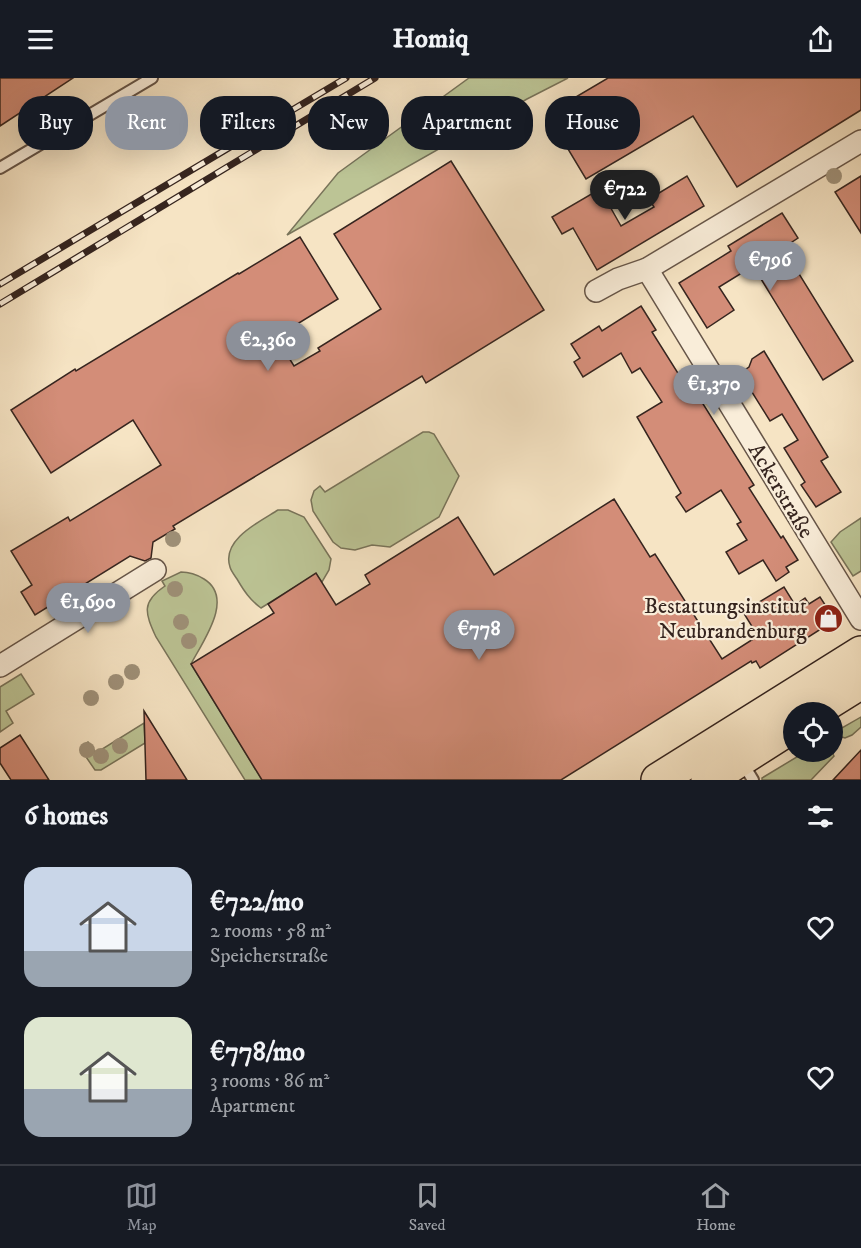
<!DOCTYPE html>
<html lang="en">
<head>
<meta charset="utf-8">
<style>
  body { margin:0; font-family:"IM FELL DW Pica",serif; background:#242831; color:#f1f3f6; height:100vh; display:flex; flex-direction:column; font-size:22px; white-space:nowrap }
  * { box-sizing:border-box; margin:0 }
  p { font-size:20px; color:#9ea1a6 }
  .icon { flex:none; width:33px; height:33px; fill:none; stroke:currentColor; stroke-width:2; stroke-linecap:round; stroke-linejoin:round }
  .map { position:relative; height:702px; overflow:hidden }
  .panel { display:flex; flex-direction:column; background:#171b24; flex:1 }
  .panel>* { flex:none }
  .banner { position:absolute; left:18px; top:18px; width:825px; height:54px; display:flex; gap:12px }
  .tools { position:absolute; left:783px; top:624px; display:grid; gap:12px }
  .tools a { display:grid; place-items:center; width:60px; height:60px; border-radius:50%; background:#171b24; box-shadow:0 6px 24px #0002; font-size:30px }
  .price { position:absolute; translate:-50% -51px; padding:0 14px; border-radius:21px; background:#8c9099; color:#fff; font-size:20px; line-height:39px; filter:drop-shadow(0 2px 3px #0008) }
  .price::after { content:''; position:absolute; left:50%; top:36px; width:18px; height:14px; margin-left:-9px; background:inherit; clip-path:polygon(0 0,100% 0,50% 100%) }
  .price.active { background:#222; color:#fff }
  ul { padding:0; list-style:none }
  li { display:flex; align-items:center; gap:18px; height:150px; padding:0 24px }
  li span { display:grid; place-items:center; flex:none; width:168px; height:120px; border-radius:18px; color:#555 }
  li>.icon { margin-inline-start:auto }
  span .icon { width:72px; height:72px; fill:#fffc; stroke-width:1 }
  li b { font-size:26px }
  h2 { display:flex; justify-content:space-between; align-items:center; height:72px; padding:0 24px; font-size:26px }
  .pill { padding:0 21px; border-radius:24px; background:#171b24; box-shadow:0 6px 24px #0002; font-size:21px; line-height:54px }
  .pill.active { background:#8c9099; color:#fff }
  header { display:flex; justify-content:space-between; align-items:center; height:78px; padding:0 24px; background:#171b24; font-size:27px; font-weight:800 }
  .tabs { display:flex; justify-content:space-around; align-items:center; height:84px; border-top:2px solid #363941; background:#171b24; font-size:16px; color:#9ea1a6 }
  .tabs a { display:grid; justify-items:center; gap:3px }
  .tabs .active { color:#8c9099 }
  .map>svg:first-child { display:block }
  .green { fill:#bcc495; stroke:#79745a; stroke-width:1.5 }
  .building { fill:#d38d78; stroke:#36251f; stroke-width:1.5 }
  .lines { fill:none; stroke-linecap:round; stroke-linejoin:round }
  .lane-casing { stroke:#665548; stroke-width:14 }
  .street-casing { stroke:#665548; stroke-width:24 }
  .primary-casing { stroke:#36251f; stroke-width:36 }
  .lane { stroke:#f9edd9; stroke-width:10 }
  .street { stroke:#f9edd9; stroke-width:21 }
  .primary { stroke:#f6e4c4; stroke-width:33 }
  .rail-casing { stroke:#36251f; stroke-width:7 }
  .rail { stroke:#f9edd9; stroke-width:4.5; stroke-dasharray:14; stroke-linecap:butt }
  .tree { fill:#9f9179 }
  .labels { text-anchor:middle; stroke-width:4.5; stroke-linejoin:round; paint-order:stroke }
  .street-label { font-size:22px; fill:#36251f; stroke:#f9edd9 }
  .poi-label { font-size:22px; fill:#36251f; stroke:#f9edd9; text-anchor:end }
</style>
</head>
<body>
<header><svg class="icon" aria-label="menu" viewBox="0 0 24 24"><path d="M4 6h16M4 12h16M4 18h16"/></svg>Homiq<svg class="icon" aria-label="share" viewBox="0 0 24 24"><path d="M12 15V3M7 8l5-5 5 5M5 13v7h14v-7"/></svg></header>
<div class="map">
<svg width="861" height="702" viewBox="0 0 861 702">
  <rect width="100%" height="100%" fill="#f6e4c4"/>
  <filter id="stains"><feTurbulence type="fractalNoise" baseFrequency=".00333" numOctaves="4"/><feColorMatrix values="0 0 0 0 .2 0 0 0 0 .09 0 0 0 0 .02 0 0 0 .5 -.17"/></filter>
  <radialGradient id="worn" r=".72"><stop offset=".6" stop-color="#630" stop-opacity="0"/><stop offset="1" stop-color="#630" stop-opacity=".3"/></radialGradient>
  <g class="green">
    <path d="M469,0h99l-41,21 -240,136 51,-62z"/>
    <path d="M423,354h6l5,2 25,42 -20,41 -49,30 -18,-2 -17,5 -14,-2 -8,-6 -20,-31 -2,-11 3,-9 6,-5 5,6z"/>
    <path d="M278,432h10l16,7 27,42 -2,11 -7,12 -6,-8 -55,34c-11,-8 -17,-17 -24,-29 -2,-3 -6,-8 -7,-12 -9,-27 29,-45 48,-57z"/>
    <path d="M861,440v53l-8,5 -22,-34 9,-10z"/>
    <path d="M181,494c9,0 15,2 23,7 31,19 -1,62 -13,85l71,116h-17l-89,-143c-11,-24 -15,-35 9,-51l-3,-5z"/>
    <path d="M21,596l13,20 -28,17 7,12 -13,9v-45z"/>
    <path d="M861,639v10l-9,8 -7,3 -3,-1 -4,-4 2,-4z"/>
    <path d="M144,645l1,20 -44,27h-6l-13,-19 1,-6 5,-3 8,11z"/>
    <path d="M832,674l2,4 -23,24h-49v-2l43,-26z"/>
  </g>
  <g class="building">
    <path d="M0,0h73l-73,48z"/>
    <path d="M608,0h253v32l-124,77 -44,-71 -107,63 -39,-65z"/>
    <path d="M451,83l93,149 -118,73 -4,-7 -249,150 2,3 -22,13 -2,16 -6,3 -15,-5 -95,59 -14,-23 11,-7 -21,-34 57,-34 2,4 91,-56 -28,-45 -82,53 -40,-63 64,-41 1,2 162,-98 1,1 61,-37 38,62 -62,38 18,29 26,-15 -2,-3 63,-39 -47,-75z"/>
    <path d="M687,98l17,30 -107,64 -24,-42 -11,6 -10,-17 48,-28 21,37 33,-19 -5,-8z"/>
    <path d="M861,98v57l-26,-41z"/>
    <path d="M782,135l16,25 -15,10 70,113 -30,19 -70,-114 -34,21 15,23 -27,18 -28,-45 52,-32 -3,-5z"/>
    <path d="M641,228l15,24 -4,2 39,62 4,-3 59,94 -5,3 32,50 2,-2 15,24 -12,7 3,5 -13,9 -13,-21 -24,14 -13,-22 21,-12 -10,-16 4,-2 -20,-32 -35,22 -10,-15 5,-4 -44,-76 25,-15 -22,-34 -8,5 -11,-20 -38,24 -9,-15 6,-4 -9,-14 28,-18 3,5z"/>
    <path d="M764,273l64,106 -7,4 20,31 -25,15 -15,-22 4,-3 -21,-34 14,-8 -16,-26 -12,7 -30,-48 9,-6 3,-8z"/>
    <path d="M614,421l36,58 5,-3 67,105 36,-23 -15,-24 41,-25 11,18 10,-7 4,6 11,-7 15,23 -75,48 -4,-7 -4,2 -1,-2 -190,119h-299l-71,-116 83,-51 -6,-9 48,-31 20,32 34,-21 -5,-9 93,-58 36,58z"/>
    <path d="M144,633l43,69h-41z"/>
    <path d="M20,657l29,45h-38l-11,-17v-15z"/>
    <path d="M861,672v30h-28z"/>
  </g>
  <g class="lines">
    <defs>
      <g id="lane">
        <path d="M0,90l152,-90"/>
        <path d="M742,684l11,18"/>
      </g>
      <g id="street">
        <path d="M647,191l214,350"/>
        <path d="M596,213l22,-12 29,-10 214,-128"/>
        <path d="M0,588l155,-96"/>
      </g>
      <g id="primary">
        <path d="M813,634l48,-30"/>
        <path d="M658,702l203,-127"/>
        <path d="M708,702l86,-55"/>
      </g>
    </defs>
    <use href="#lane" class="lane-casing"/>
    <use href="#street" class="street-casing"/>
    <use href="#primary" class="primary-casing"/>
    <use href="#lane" class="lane"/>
    <use href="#street" class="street"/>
    <use href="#primary" class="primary"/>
    <defs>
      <g id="rail">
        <path d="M0,206l346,-206"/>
        <path d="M0,226l375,-226"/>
      </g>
    </defs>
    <use href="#rail" class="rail-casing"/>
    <use href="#rail" class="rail"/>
  </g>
  <g class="tree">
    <circle cx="834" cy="98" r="8"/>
    <circle cx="173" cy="461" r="8"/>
    <circle cx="175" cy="511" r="8"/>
    <circle cx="181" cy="544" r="8"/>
    <circle cx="189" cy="563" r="8"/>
    <circle cx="132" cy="594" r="8"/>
    <circle cx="116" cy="604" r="8"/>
    <circle cx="91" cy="620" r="8"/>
    <circle cx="120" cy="668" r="8"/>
    <circle cx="87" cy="672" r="8"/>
    <circle cx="101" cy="678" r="8"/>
  </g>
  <defs>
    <symbol id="shop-disc" viewBox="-11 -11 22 22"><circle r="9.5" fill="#8f2418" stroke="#f9edd9"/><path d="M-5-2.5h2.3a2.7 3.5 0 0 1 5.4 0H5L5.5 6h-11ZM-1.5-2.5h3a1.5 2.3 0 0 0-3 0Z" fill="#fff"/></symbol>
  </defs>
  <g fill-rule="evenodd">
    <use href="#shop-disc" x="812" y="524" width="33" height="33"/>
  </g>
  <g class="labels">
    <g class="street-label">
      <text transform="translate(782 412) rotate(59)" y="8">Ackerstraße</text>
    </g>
    <g class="poi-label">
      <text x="807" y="535">Bestattungsinstitut<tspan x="807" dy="25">Neubrandenburg</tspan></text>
    </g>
  </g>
  <rect width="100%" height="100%" filter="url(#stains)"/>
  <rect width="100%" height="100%" fill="url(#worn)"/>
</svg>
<div class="tools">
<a><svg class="icon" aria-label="locate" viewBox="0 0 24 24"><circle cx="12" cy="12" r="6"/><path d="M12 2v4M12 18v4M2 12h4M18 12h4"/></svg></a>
</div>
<b class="price active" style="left:625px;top:143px">€722</b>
<b class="price" style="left:770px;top:214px">€796</b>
<b class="price" style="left:268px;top:294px">€2,360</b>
<b class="price" style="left:714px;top:338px">€1,370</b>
<b class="price" style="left:88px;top:556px">€1,690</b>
<b class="price" style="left:479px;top:583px">€778</b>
<div class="banner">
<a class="pill">Buy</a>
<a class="pill active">Rent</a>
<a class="pill">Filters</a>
<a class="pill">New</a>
<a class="pill">Apartment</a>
<a class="pill">House</a>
</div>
</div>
<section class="panel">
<h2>6 homes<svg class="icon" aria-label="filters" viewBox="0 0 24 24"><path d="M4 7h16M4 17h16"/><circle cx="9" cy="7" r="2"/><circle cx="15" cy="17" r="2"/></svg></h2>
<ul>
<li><span style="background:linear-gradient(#c9d6e8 70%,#9aa5b1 0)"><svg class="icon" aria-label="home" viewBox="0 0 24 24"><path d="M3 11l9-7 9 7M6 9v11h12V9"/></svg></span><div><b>€722/mo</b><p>2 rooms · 58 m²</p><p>Speicherstraße</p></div><svg class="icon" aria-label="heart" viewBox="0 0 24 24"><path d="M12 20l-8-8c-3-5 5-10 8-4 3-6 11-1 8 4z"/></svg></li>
<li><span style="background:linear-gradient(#dfe7d0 60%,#9aa5b1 0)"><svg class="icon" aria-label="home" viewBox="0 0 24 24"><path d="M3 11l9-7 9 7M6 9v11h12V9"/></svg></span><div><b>€778/mo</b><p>3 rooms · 86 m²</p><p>Apartment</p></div><svg class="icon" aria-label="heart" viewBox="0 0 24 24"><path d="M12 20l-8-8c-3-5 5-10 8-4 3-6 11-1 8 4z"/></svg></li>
</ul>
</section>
<nav class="tabs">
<a class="active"><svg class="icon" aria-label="map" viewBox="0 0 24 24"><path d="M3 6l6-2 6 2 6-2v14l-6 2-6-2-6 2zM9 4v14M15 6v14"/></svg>Map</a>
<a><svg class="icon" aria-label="saved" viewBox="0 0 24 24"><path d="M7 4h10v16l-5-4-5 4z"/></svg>Saved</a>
<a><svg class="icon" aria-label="home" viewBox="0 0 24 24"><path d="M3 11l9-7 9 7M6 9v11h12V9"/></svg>Home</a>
</nav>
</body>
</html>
